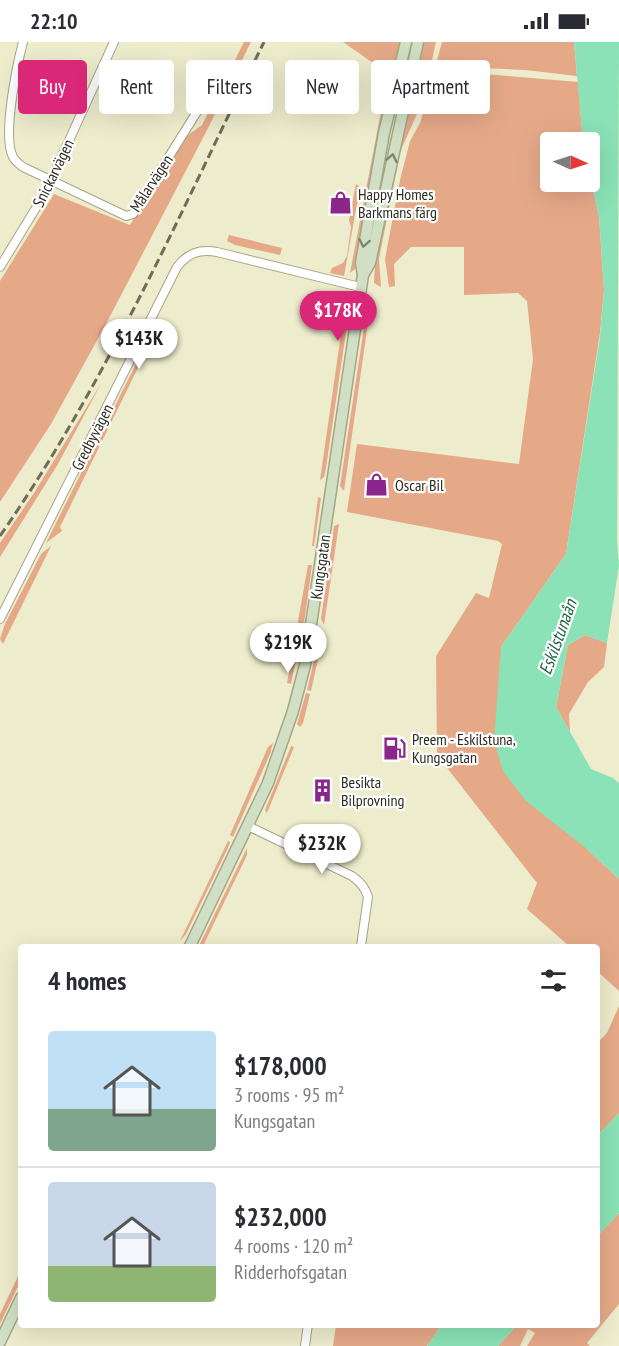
<!DOCTYPE html>
<html lang="en">
<head>
<meta charset="utf-8">
<style>
  body { margin:0; font-family:"PT Sans Narrow",sans-serif; background:#f7f7f7; color:#2b2b33; height:100vh; display:flex; flex-direction:column; font-size:22px; white-space:nowrap }
  * { box-sizing:border-box; margin:0 }
  p { font-size:20px; color:#7c7c81 }
  .icon { flex:none; width:33px; height:33px; fill:none; stroke:currentColor; stroke-width:2; stroke-linecap:round; stroke-linejoin:round }
  .map { position:relative; flex:1; overflow:hidden }
  .drawer { position:absolute; left:18px; top:902px; width:582px; height:384px; display:flex; flex-direction:column; background:#fff; border-radius:6px; box-shadow:0 6px 24px #0002 }
  .drawer>* { flex:none }
  .hud { position:absolute; left:18px; top:18px; width:584px; height:54px; display:flex; gap:12px }
  .needle { width:39px; rotate:93deg }
  .buttons { position:absolute; left:540px; top:90px; display:grid; gap:12px }
  .buttons a { display:grid; place-items:center; width:60px; height:60px; border-radius:6px; background:#fff; box-shadow:0 6px 24px #0002; font-size:30px }
  .price { position:absolute; translate:-50% -51px; padding:0 14px; border-radius:21px; background:#fff; color:#222; font-size:20px; line-height:39px; filter:drop-shadow(0 2px 3px #0008) }
  .price::after { content:''; position:absolute; left:50%; top:36px; width:18px; height:14px; margin-left:-9px; background:inherit; clip-path:polygon(0 0,100% 0,50% 100%) }
  .price.selected { background:#db2777; color:#fff }
  ul { padding:0; list-style:none }
  li { display:flex; align-items:center; gap:18px; height:150px; padding:0 30px }
  li+li { border-top:2px solid #e1e1e2 }
  li span { display:grid; place-items:center; flex:none; width:168px; height:120px; border-radius:6px; color:#555 }
  li>.icon { margin-inline-start:auto }
  span .icon { width:72px; height:72px; fill:#fffc; stroke-width:1 }
  li b { font-size:26px }
  h2 { display:flex; justify-content:space-between; align-items:center; height:72px; padding:0 30px; font-size:26px }
  .pill { padding:0 21px; border-radius:6px; background:#fff; box-shadow:0 6px 24px #0002; font-size:21px; line-height:54px }
  .pill.selected { background:#db2777; color:#fff }
  .status { display:flex; justify-content:space-between; align-items:center; height:42px; padding:0 30px; background:#fff; direction:ltr }
  .status svg { height:16px; fill:currentColor }
  .map>svg:first-child { display:block }
  .green { fill:#e5a988 }
  .water { fill:#8ae2b6 }
  .lines { fill:none; stroke-linecap:round; stroke-linejoin:round }
  .minor-casing { stroke:#a5a587; stroke-width:10 }
  .secondary-casing { stroke:#a5a587; stroke-width:13 }
  .minor { stroke:#fff; stroke-width:8 }
  .secondary { stroke:#d1e0c5; stroke-width:10 }
  .rail { stroke:#6d6d5a; stroke-width:3; stroke-dasharray:9 4.5; stroke-linecap:butt }
  .oneway { stroke:#7e8672 }
  .labels { text-anchor:middle; stroke-width:4.5; stroke-linejoin:round; paint-order:stroke }
  .street-label { font-size:16px; fill:#2b2b1f; stroke:#fff }
  .poi-label { font-size:16px; fill:#2b2b1f; stroke:#fff; text-anchor:start }
  .water-label { font-size:18px; font-style:italic; fill:#206245; stroke:#fff }
</style>
</head>
<body>
<div class="status"><b>22:10</b><svg viewBox="0 0 49 12"><path d="M0 12V9h3v3zM5 12V6h3v6zM10 12V3h3v9zM15 12V0h3v12zM26 1h20v11H26zM47 4h2v5h-2z"/></svg></div>
<div class="map">
<svg width="619" height="1304" viewBox="0 0 619 1304">
  <rect width="100%" height="100%" fill="#edeccd"/>
  <g class="green">
    <path d="M244,0h7l-47,94 -98,188 -55,100 -51,78v-221l54,-87 76,31 58,-90 14,-10z"/>
    <path d="M343,0h59l-7,29 -19,-6z"/>
    <path d="M422,0h14c-3,12 -5,31 -15,38l-7,-3z"/>
    <path d="M442,0h132l3,34 -52,-6 -81,-4 -5,-2 -2,-4z"/>
    <path d="M450,29l128,11 5,60h-33v40h40v-5l9,39 5,74 -4,43 -34,221 -65,93 86,202 32,30v112l-22,-20v-25h-28l-42,-37 10,-26 -100,-128 -1,-99 40,-63 13,5 13,-54 -4,-3 -151,-29 10,-68 162,20 14,-105 -6,-58 -9,-8 -54,2v-48h-53l-17,17 1,22 -6,1 -4,-28 15,-79 10,-39 10,-18 14,-48 4,-3z"/>
    <path d="M387,38l5,1 -35,179 -2,9 -5,4z"/>
    <path d="M412,43l11,6 -6,23 -17,38 -21,107 2,28 -7,-4 1,-19z"/>
    <path d="M356,142l3,2v7l-15,83 -14,-3 2,-5 11,-5 4,-7 4,-29 -2,-7z"/>
    <path d="M229,193l53,13 -2,7 -45,-10 -8,-4z"/>
    <path d="M349,270l-23,156 -2,9 -4,3 24,-167z"/>
    <path d="M366,272l3,2 -25,175 -4,-5z"/>
    <path d="M155,291l-95,194 2,4 -16,12 104,-207z"/>
    <path d="M102,340l-44,82 -58,93v-14l34,-50z"/>
    <path d="M318,455l3,1 -7,48h-2z"/>
    <path d="M339,482l-15,101 -3,-6 13,-93z"/>
    <path d="M51,504l-48,98 -3,-5 5,-15 36,-70z"/>
    <path d="M308,523h4l-7,52 -14,67 -4,-1z"/>
    <path d="M585,593l22,8 -3,24 -16,15 -19,32 1,18 -14,-25 12,-62z"/>
    <path d="M320,594h3l-12,55 -4,-1z"/>
    <path d="M306,651l4,1 -7,29 -3,4 -3,-3z"/>
    <path d="M273,701l-3,11 -37,83 -3,-2 38,-88z"/>
    <path d="M291,704l3,1 -27,66 -2,-3z"/>
    <path d="M228,799l2,1 -2,6 -42,86 -6,7z"/>
    <path d="M247,806v7l-44,91h-4z"/>
    <path d="M619,964v107l-22,23v-93l10,-10z"/>
    <path d="M619,1171v91l-32,39 3,3h-63l8,-13 -7,-4 -8,17h-22l19,-21 80,-1v-87z"/>
    <path d="M21,1228v10l-21,44v-10z"/>
    <path d="M336,1283h106l-15,21h-94z"/>
  </g>
  <g class="water">
    <path d="M574,0h45l-2,498 2,25 -12,78 -22,-8 -17,10 -12,62 35,62 22,9 6,5v96l-32,-30 -61,-48 -23,-30 -9,-30 7,-94 65,-93 34,-217 4,-47 -5,-74 -9,-39v-35h-7z"/>
    <path d="M619,1071v100l-22,24v-101z"/>
    <path d="M442,1283v-1l75,1 -19,21h-71z"/>
  </g>
  <g class="lines">
    <defs>
      <g id="minor">
        <path d="M23,0c-6,23 -21,94 -10,115 2,4 6,7 10,10l103,49 7,-2 67,-107"/>
        <path d="M0,225l45,-74 69,-151"/>
        <path d="M0,577l177,-352c11,-14 22,-18 40,-15l143,35"/>
        <path d="M248,784l104,50c8,6 13,11 16,21l-7,49"/>
        <path d="M305,1304l3,-22"/>
      </g>
      <g id="secondary">
        <path d="M363,233l7,-12 48,-221"/>
        <path d="M190,904l78,-163 25,-72 12,-46 58,-390 -2,-12 23,-130 22,-91"/>
        <path d="M0,1300l21,-44"/>
      </g>
    </defs>
    <use href="#minor" class="minor-casing"/>
    <use href="#secondary" class="secondary-casing"/>
    <use href="#minor" class="minor"/>
    <use href="#secondary" class="secondary"/>
    <path class="rail" d="M0,494c107,-154 182,-327 264,-494"/>
  </g>
  <defs><path id="oneway-chevron" d="M-2-3.5L2.5 0L-2 3.5" fill="none" stroke-width="1.6" stroke-linecap="round" stroke-linejoin="round" transform="scale(1.5)"/></defs>
  <g class="oneway">
    <use href="#oneway-chevron" transform="translate(392 116) rotate(-78)"/>
    <use href="#oneway-chevron" transform="translate(364 201) rotate(100)"/>
  </g>
  <defs>
    <symbol id="shop-bare" viewBox="-9 -9 18 18"><path d="M-5-2.5h2.3a2.7 3.5 0 0 1 5.4 0H5L5.5 6h-11ZM-1.5-2.5h3a1.5 2.3 0 0 0-3 0Z" fill="#8b268c" stroke="#fff" stroke-width="2.5" paint-order="stroke"/></symbol>
    <symbol id="fuel-bare" viewBox="-9 -9 18 18"><path d="M-5.5-6h7V0h2V4h1.3V-2.5L3-4.5l.8-.8L6-3V5H2.5V1h-1V6h-7ZM-4.2-4.7v3.2H.2V-4.7Z" fill="#8b268c" stroke="#fff" stroke-width="2.5" paint-order="stroke"/></symbol>
    <symbol id="building-bare" viewBox="-9 -9 18 18"><path d="M-4-6H4V6H1V3H-1V6H-4ZM-2.5-4.3h1.7v1.8h-1.7ZM.8-4.3h1.7v1.8H.8ZM-2.5-1h1.7V.8h-1.7ZM.8-1h1.7V.8H.8Z" fill="#8b268c" stroke="#fff" stroke-width="2.5" paint-order="stroke"/></symbol>
  </defs>
  <g fill-rule="evenodd">
    <use href="#shop-bare" x="324" y="144" width="33" height="33"/>
    <use href="#shop-bare" x="360" y="426" width="33" height="33"/>
    <use href="#fuel-bare" x="378" y="690" width="33" height="33"/>
    <use href="#building-bare" x="306" y="732" width="33" height="33"/>
  </g>
  <g class="labels">
    <g class="street-label">
      <text transform="translate(53 131) rotate(-64)" y="6">Snickarvägen</text>
      <text transform="translate(151 141) rotate(-57)" y="6">Målarvägen</text>
      <text transform="translate(92 395) rotate(-63)" y="6">Gredbyvägen</text>
      <text transform="translate(320 525) rotate(-82)" y="6">Kungsgatan</text>
    </g>
    <g class="poi-label">
      <text x="358" y="158">Happy Homes<tspan x="358" dy="18">Barkmans färg</tspan></text>
      <text x="395" y="449">Oscar Bil</text>
      <text x="412" y="703">Preem - Eskilstuna,<tspan x="412" dy="18">Kungsgatan</tspan></text>
      <text x="341" y="746">Besikta<tspan x="341" dy="18">Bilprovning</tspan></text>
    </g>
    <g class="water-label">
      <text transform="translate(558 595) rotate(-70)" y="6">Eskilstunaån</text>
    </g>
  </g>
</svg>
<div class="buttons">
<a><svg class="needle" viewBox="-14 -14 28 28"><path d="M0-13l5 13h-10z" fill="#e53935"/><path d="M0 13l5-13h-10z" fill="#7c7c81"/></svg></a>
</div>
<b class="price selected" style="left:338px;top:300px">$178K</b>
<b class="price" style="left:139px;top:328px">$143K</b>
<b class="price" style="left:288px;top:632px">$219K</b>
<b class="price" style="left:322px;top:833px">$232K</b>
<div class="hud">
<a class="pill selected">Buy</a>
<a class="pill">Rent</a>
<a class="pill">Filters</a>
<a class="pill">New</a>
<a class="pill">Apartment</a>
</div>
<section class="drawer">
<h2>4 homes<svg class="icon" aria-label="filters" viewBox="0 0 24 24"><path d="M4 7h16M4 17h16"/><circle cx="9" cy="7" r="2"/><circle cx="15" cy="17" r="2"/></svg></h2>
<ul>
<li><span style="background:linear-gradient(#bfe0f5 65%,#7fa58c 0)"><svg class="icon" aria-label="home" viewBox="0 0 24 24"><path d="M3 11l9-7 9 7M6 9v11h12V9"/></svg></span><div><b>$178,000</b><p>3 rooms · 95 m²</p><p>Kungsgatan</p></div></li>
<li><span style="background:linear-gradient(#c9d6e8 70%,#8fb573 0)"><svg class="icon" aria-label="home" viewBox="0 0 24 24"><path d="M3 11l9-7 9 7M6 9v11h12V9"/></svg></span><div><b>$232,000</b><p>4 rooms · 120 m²</p><p>Ridderhofsgatan</p></div></li>
</ul>
</section>
</div>
</body>
</html>
